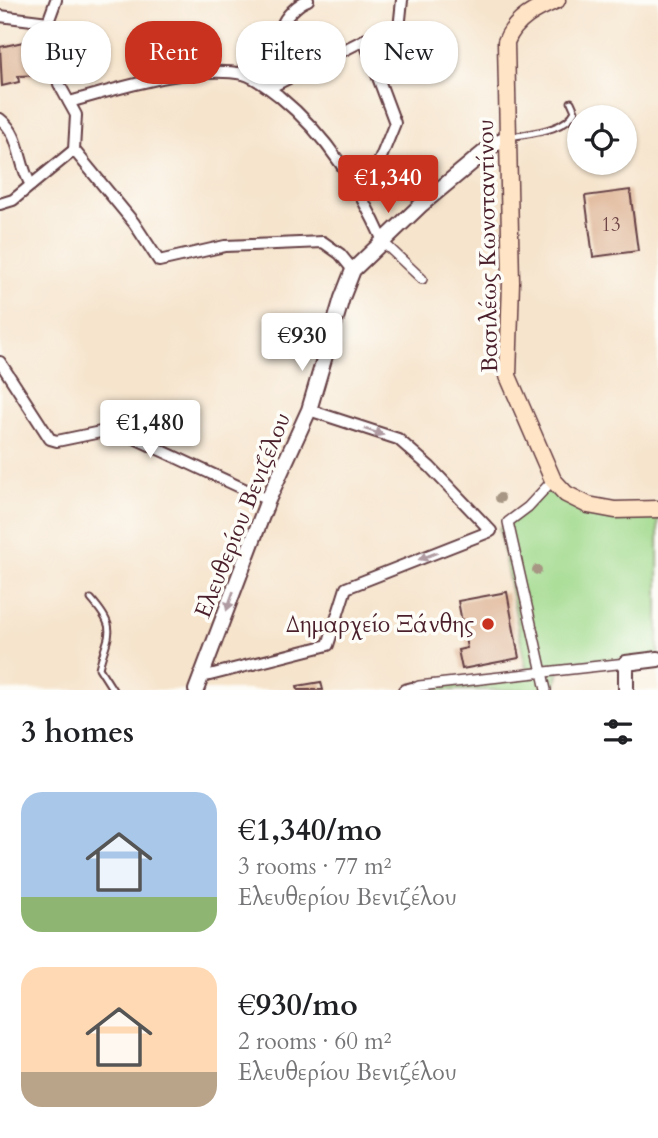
<!DOCTYPE html>
<html lang="en">
<head>
<meta charset="utf-8">
<style>
  body { margin:0; font-family:Cardo,serif; background:#f6f6f6; color:#202124; height:100vh; display:flex; flex-direction:column; font-size:26px; white-space:nowrap }
  * { box-sizing:border-box; margin:0 }
  p { font-size:23px; color:#757577 }
  .icon { flex:none; width:38px; height:38px; fill:none; stroke:currentColor; stroke-width:2; stroke-linecap:round; stroke-linejoin:round }
  .map { position:relative; height:690px; overflow:hidden }
  .sheet { display:flex; flex-direction:column; background:#fff; flex:1 }
  .sheet>* { flex:none }
  .hud { position:absolute; left:21px; top:21px; width:616px; height:63px; display:flex; gap:14px }
  .buttons { position:absolute; left:567px; top:105px; display:grid; gap:14px }
  .buttons a { display:grid; place-items:center; width:70px; height:70px; border-radius:50%; background:#fff; box-shadow:0 2px 5px #0004; font-size:35px }
  .price { position:absolute; translate:-50% -60px; padding:0 16px; border-radius:7px; background:#fff; color:#222; font-size:23px; line-height:46px; filter:drop-shadow(0 2px 4px #0008) }
  .price::after { content:''; position:absolute; left:50%; top:42px; width:21px; height:16px; margin-left:-10px; background:inherit; clip-path:polygon(0 0,100% 0,50% 100%) }
  .price.on { background:#c8321e; color:#fff }
  ul { padding:0; list-style:none }
  li { display:flex; align-items:center; gap:21px; height:175px; padding:0 21px }
  li span { display:grid; place-items:center; flex:none; width:196px; height:140px; border-radius:21px; color:#555 }
  li>.icon { margin-inline-start:auto }
  span .icon { width:84px; height:84px; fill:#fffc; stroke-width:1 }
  li b { font-size:30px }
  h2 { display:flex; justify-content:space-between; align-items:center; height:84px; padding:0 21px; font-size:30px }
  .pill { padding:0 24px; border-radius:28px; background:#fff; box-shadow:0 2px 5px #0004; font-size:24px; line-height:63px }
  .pill.on { background:#c8321e; color:#fff }
  .map>svg:first-child { display:block }
  .green { fill:#a1da8d; stroke:#767c5c; stroke-width:2 }
  .building { fill:#dfb697 }
  .lines { fill:none; stroke-linecap:round; stroke-linejoin:round }
  .service-casing { stroke:#643d43; stroke-width:9 }
  .pedestrian-casing { stroke:#643d43; stroke-width:12 }
  .minor-casing { stroke:#643d43; stroke-width:14 }
  .tertiary-casing { stroke:#643d43; stroke-width:18 }
  .secondary-casing { stroke:#643d43; stroke-width:19 }
  .service { stroke:#fff; stroke-width:5 }
  .pedestrian { stroke:#fff; stroke-width:9 }
  .minor { stroke:#fff; stroke-width:10 }
  .tertiary { stroke:#fff; stroke-width:14 }
  .secondary { stroke:#ffe4c6; stroke-width:16 }
  .tree { fill:#a69683 }
  .oneway { fill:#ae9aa0 }
  .poi-dot { fill:#c8321e; stroke:#fdfcf7; stroke-width:2.5 }
  .labels { text-anchor:middle; stroke-width:7; stroke-linejoin:round; paint-order:stroke }
  .number-label { font-size:19px; fill:#6f4546 }
  .street-label { font-size:23px; fill:#4a1f2b; stroke:#fdfcf7 }
  .poi-label { font-size:23px; fill:#4a1f2b; stroke:#fdfcf7; text-anchor:end }
</style>
</head>
<body>
<div class="map">
<svg width="658" height="690" viewBox="0 0 658 690">
  <rect width="100%" height="100%" fill="#fdfcf7"/>
  <filter id="ink" filterUnits="userSpaceOnUse"><feTurbulence type="fractalNoise" baseFrequency=".0143" numOctaves="2"/><feDisplacementMap in="SourceGraphic" scale="14" xChannelSelector="R" yChannelSelector="G"/><feConvolveMatrix kernelMatrix="1 2 1 2 8 2 1 2 1" color-interpolation-filters="sRGB"/></filter>
  <filter id="wash" filterUnits="userSpaceOnUse"><feTurbulence type="fractalNoise" baseFrequency=".00686" numOctaves="4" result="noise"/><feDisplacementMap in="SourceGraphic" scale="28" xChannelSelector="R" yChannelSelector="G"/><feGaussianBlur stdDeviation="1.57" result="paint"/><feColorMatrix in="noise" values="0 0 0 0 0 0 0 0 0 0 0 0 0 0 0 0 0 1.4 0 .05"/><feComposite in="paint" operator="in"/></filter>
  <g filter="url(#wash)">
    <rect width="100%" height="100%" fill="#f6e4cc"/>
    <path class="green" d="M553,480l35,25 70,4v150l-99,10 -4,21h-148l120,-17 -28,-145z"/>
    <g id="blocks">
      <g class="building">
        <path d="M37,39l8,36 -27,1 1,6 -17,4 -2,-39z"/>
        <path d="M630,190l8,61 -45,6 -8,-61z"/>
        <path d="M507,592l12,66 -57,11 -4,-19 9,-2 -9,-47z"/>
        <path d="M321,682l2,8h-25l-1,-4z"/>
      </g>
    </g>
  </g>
  <g filter="url(#ink)">
    <use href="#blocks" fill-opacity="0" stroke="#643d43" stroke-width="2"/>
    <g class="lines">
      <defs>
        <g id="service">
          <path d="M511,137c20,-4 54,-6 64,-26l-4,-9"/>
          <path d="M144,408l19,13 1,8 -6,18"/>
          <path d="M91,599c28,32 17,33 8,69l14,22"/>
        </g>
        <g id="pedestrian">
          <path d="M384,243l38,36"/>
          <path d="M412,690l7,-4 207,-23"/>
          <path d="M546,690l-38,-168 20,-15 25,-27"/>
        </g>
        <g id="minor">
          <path d="M56,0l-8,22 2,22 9,40 17,31 -2,35 60,73 25,38 66,-15 98,-4 17,12 13,16"/>
          <path d="M0,16l48,6"/>
          <path d="M244,74l2,-30 32,-1c4,-7 2,-10 4,-17 3,-10 17,-23 26,-26"/>
          <path d="M269,88l95,-48"/>
          <path d="M69,102c49,-13 124,-38 174,-28 12,3 27,15 36,22 49,40 80,91 105,147"/>
          <path d="M0,119c22,17 17,43 31,66"/>
          <path d="M364,199l31,-76 -31,-83 35,-11 3,-29"/>
          <path d="M0,204l13,-4 61,-50"/>
          <path d="M0,362l50,77 7,2 58,-12 153,71"/>
          <path d="M202,677l126,-32 18,-57 145,-57 -61,-64 -32,-28 -89,-29"/>
          <path d="M404,690l8,-2"/>
        </g>
        <g id="tertiary">
          <path d="M196,690l72,-190 41,-90 33,-112 11,-28 69,-66 71,-59 15,-7"/>
          <path d="M626,690v-27l32,-4"/>
        </g>
        <path id="secondary" d="M557,0c-21,9 -42,19 -51,42l5,240 -3,94 45,104 13,14 22,11 27,5 43,-1"/>
      </defs>
      <use href="#service" class="service-casing"/>
      <use href="#pedestrian" class="pedestrian-casing"/>
      <use href="#minor" class="minor-casing"/>
      <use href="#tertiary" class="tertiary-casing"/>
      <use href="#secondary" class="secondary-casing"/>
      <use href="#service" class="service"/>
      <use href="#pedestrian" class="pedestrian"/>
      <use href="#minor" class="minor"/>
      <use href="#tertiary" class="tertiary"/>
      <use href="#secondary" class="secondary"/>
    </g>
    <g class="tree">
      <circle cx="500" cy="498" r="5"/>
      <circle cx="537" cy="570" r="5"/>
    </g>
    <defs><path id="oneway-solid" d="M-6-.8H1V-3.2L6.5 0L1 3.2V.8H-6Z" transform="scale(1.75)"/></defs>
    <g class="oneway">
      <use href="#oneway-solid" transform="translate(374 432) rotate(18)"/>
      <use href="#oneway-solid" transform="translate(428 556) rotate(159)"/>
      <use href="#oneway-solid" transform="translate(230 601) rotate(110)"/>
    </g>
  </g>
  <circle class="poi-dot" cx="488" cy="624" r="7"/>
  <g class="labels">
    <g class="number-label">
      <text x="611" y="231">13</text>
    </g>
    <g class="street-label">
      <text transform="translate(487 246) rotate(-91)" y="8">Βασιλέως Κωνσταντίνου</text>
      <text transform="translate(242 515) rotate(-68)" y="8">Ελευθερίου Βενιζέλου</text>
    </g>
    <g class="poi-label">
      <text x="474" y="632">Δημαρχείο Ξάνθης</text>
    </g>
  </g>
</svg>
<div class="buttons">
<a><svg class="icon" aria-label="locate" viewBox="0 0 24 24"><circle cx="12" cy="12" r="6"/><path d="M12 2v4M12 18v4M2 12h4M18 12h4"/></svg></a>
</div>
<b class="price on" style="left:388px;top:215px">€1,340</b>
<b class="price" style="left:302px;top:373px">€930</b>
<b class="price" style="left:150px;top:460px">€1,480</b>
<div class="hud">
<a class="pill">Buy</a>
<a class="pill on">Rent</a>
<a class="pill">Filters</a>
<a class="pill">New</a>
</div>
</div>
<section class="sheet">
<h2>3 homes<svg class="icon" aria-label="filters" viewBox="0 0 24 24"><path d="M4 7h16M4 17h16"/><circle cx="9" cy="7" r="2"/><circle cx="15" cy="17" r="2"/></svg></h2>
<ul>
<li><span style="background:linear-gradient(#a9c7e8 75%,#8fb573 0)"><svg class="icon" aria-label="home" viewBox="0 0 24 24"><path d="M3 11l9-7 9 7M6 9v11h12V9"/></svg></span><div><b>€1,340/mo</b><p>3 rooms · 77 m²</p><p>Ελευθερίου Βενιζέλου</p></div></li>
<li><span style="background:linear-gradient(#ffd9b3 75%,#b9a48a 0)"><svg class="icon" aria-label="home" viewBox="0 0 24 24"><path d="M3 11l9-7 9 7M6 9v11h12V9"/></svg></span><div><b>€930/mo</b><p>2 rooms · 60 m²</p><p>Ελευθερίου Βενιζέλου</p></div></li>
</ul>
</section>
</body>
</html>
